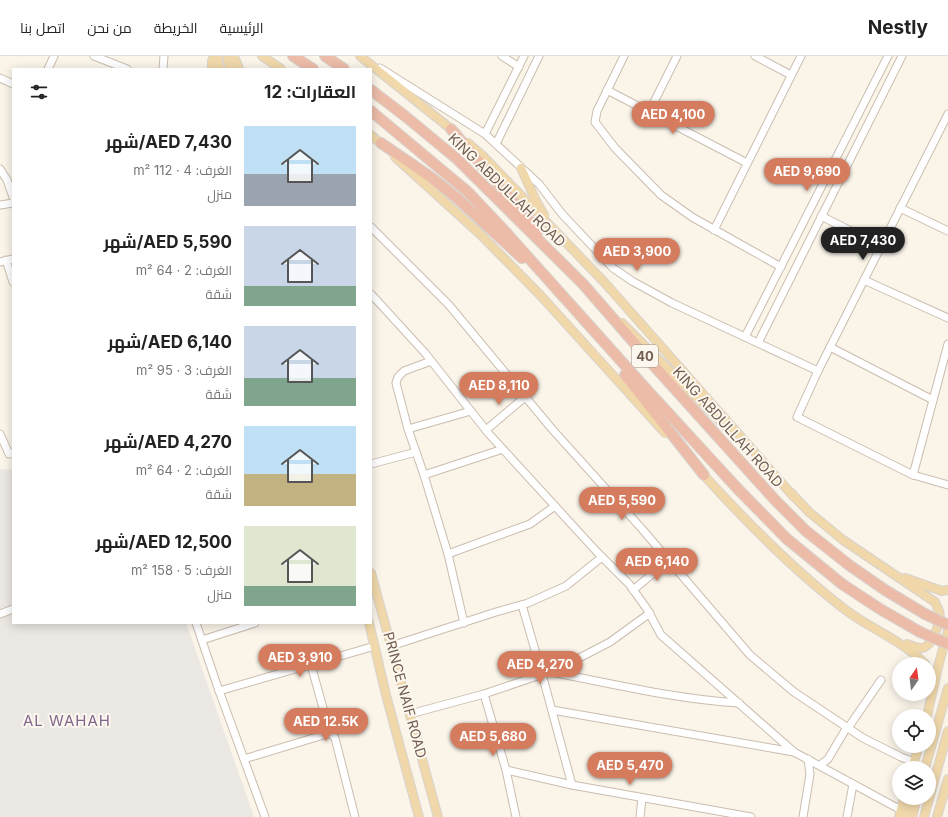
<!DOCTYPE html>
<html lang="ar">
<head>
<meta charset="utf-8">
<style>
  body { margin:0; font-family:Inter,Cairo,sans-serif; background:#f2f2f2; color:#222; direction:rtl; height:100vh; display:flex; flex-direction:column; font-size:15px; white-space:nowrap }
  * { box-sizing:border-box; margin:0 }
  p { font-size:13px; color:#767676 }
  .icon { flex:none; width:22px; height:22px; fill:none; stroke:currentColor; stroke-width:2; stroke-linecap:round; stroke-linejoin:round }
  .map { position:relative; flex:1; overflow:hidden; direction:ltr }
  .side { position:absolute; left:12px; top:12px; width:360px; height:556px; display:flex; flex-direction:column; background:#fff; border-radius:0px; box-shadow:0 2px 10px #0003; direction:rtl }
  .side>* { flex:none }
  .needle { width:26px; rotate:14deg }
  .fabs { position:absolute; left:892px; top:601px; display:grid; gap:8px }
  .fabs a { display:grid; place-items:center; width:44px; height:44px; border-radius:50%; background:#fff; box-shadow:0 2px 10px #0003; font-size:20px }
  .price { position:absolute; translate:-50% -34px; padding:0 9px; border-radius:14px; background:#d57c5e; color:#fff; font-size:13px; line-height:26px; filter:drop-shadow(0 1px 2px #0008) }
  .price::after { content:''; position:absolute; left:50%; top:24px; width:12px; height:9px; margin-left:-6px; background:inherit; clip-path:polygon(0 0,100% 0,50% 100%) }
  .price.selected { background:#222; color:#fff }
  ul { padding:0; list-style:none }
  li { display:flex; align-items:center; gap:12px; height:100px; padding:0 16px }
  li span { display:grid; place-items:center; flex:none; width:112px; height:80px; border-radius:0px; color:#555 }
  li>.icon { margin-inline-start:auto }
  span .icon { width:48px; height:48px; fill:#fffc; stroke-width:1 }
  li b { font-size:17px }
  h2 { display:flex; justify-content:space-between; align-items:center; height:48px; padding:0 16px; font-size:17px }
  header { display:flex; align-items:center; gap:24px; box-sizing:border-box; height:56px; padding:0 20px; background:#fff; border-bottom:1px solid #e0e0e0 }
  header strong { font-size:19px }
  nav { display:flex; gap:22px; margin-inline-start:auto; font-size:14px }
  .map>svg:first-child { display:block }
  .industrial { fill:#ebe7e2 }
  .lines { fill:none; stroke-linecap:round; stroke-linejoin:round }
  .minor-casing { stroke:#cbbdb0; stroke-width:9 }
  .major-casing { stroke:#d8d2ce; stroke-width:10 }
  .highway-casing { stroke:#d8d2ce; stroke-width:12 }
  .minor { stroke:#fff; stroke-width:7 }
  .major { stroke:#f0d8aa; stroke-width:8 }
  .highway { stroke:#ecbca8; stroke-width:10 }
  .highway-bridge-casing { stroke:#d8d2ce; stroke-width:12; stroke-linecap:butt }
  .highway-bridge { stroke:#ecbca8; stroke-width:10 }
  .labels { text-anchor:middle; stroke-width:4; stroke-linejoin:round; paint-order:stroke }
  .shield { fill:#fdf8ef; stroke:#9c8c80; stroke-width:1 }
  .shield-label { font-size:13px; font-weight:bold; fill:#725d50 }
  .street-label { font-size:14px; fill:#725d50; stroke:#fdf8ef }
  .neighbourhood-label { font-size:15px; letter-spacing:1px; fill:#82678d; stroke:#fdf8ef }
</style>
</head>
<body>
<header>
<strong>Nestly</strong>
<nav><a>الرئيسية</a><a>الخريطة</a><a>من نحن</a><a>اتصل بنا</a></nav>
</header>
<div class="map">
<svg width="948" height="761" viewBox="0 0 948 761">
  <rect width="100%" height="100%" fill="#faf4e9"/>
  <path class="industrial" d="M13,412v155h173l68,194h-254v-348l7,1z"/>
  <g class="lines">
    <defs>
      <g id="minor">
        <path d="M94,0l33,13"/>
        <path d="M502,0l17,11"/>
        <path d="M624,0l-27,55 -2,11 20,26 46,47 31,22 89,50"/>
        <path d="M755,0l36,19"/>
        <path d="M380,12l105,66 39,-78"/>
        <path d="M48,13l6,-13"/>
        <path d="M163,13l1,-13"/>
        <path d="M0,22l13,6"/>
        <path d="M607,34l140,73"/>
        <path d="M649,56l28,-56"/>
        <path d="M948,58l-130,257 -21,46 116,58 35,10"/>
        <path d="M485,78l54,50 23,30 51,54 19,13 40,22 146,68"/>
        <path d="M496,88l43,-88"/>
        <path d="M0,113l7,11 6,17"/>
        <path d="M0,149l13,-2"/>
        <path d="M900,152l48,23"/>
        <path d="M821,160l60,30"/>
        <path d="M371,171l78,78 103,124 90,100 108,126 44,37 69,46 38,19 13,5"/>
        <path d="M714,174l87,-174"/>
        <path d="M6,204l7,22"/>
        <path d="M0,206l13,-3"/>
        <path d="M864,224l84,38"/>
        <path d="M371,238l54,59 64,81 108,118 32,32 18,25 14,26 133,117 107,58"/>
        <path d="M745,281l143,-281"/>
        <path d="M758,287l144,-287"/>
        <path d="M830,291l103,53"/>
        <path d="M431,305l-27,10 -6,6 -2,6 12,46 16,46 24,79 16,69"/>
        <path d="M408,373l63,-18"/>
        <path d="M486,374l39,-33"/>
        <path d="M0,378l9,20 4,-1"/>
        <path d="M371,408l45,-12"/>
        <path d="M424,419l79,-26"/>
        <path d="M913,419l35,-131"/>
        <path d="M448,498l82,-30 25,-18"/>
        <path d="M633,534l35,-29"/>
        <path d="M522,549l20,69 30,111"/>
        <path d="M0,558l13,-5"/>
        <path d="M196,567l21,62 48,132"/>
        <path d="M202,584l53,-17"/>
        <path d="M391,590l105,-34 32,-9 38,-17 36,-29"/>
        <path d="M311,609l19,68 5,5 20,79"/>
        <path d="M551,616c63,12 124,27 188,31"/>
        <path d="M219,635l156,-45"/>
        <path d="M484,638l22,76 10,47"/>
        <path d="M552,654l242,42"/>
        <path d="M410,658l74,-20 74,-25 52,-27 40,-29"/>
        <path d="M848,672l33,-48"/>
        <path d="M244,703l86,-26"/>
        <path d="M820,709l8,-6 19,-32"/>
        <path d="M506,714l66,15 179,32"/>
        <path d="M640,761l2,-19"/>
        <path d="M803,761l7,-43 -2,-15"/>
        <path d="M847,761l6,-33"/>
      </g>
      <g id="major">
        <path d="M217,0l3,13"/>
        <path d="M227,0l3,13"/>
        <path d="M233,0l3,5 3,8"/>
        <path d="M262,0l19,13"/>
        <path d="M360,0l96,77"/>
        <path d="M212,13v-8l2,-5"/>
        <path d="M371,79l13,11"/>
        <path d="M468,87l14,12 123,128 189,214"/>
        <path d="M395,101l86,78 60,61 124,137"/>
        <path d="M521,112l15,33 8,14"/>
        <path d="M622,267l108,108"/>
        <path d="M700,415c46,51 93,99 147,140 26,19 56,30 78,53"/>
        <path d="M791,437l18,19 34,28 92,62c1,3 3,6 4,9 3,8 -6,32 -14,36 -5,3 -12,-1 -18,-3"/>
        <path d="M371,517l67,244"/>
        <path d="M905,522l37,13 6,-1"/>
        <path d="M369,567l17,72 33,122"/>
        <path d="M929,615l5,14"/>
        <path d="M927,660l12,-53 9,-32"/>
        <path d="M912,712l7,-22"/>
        <path d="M925,712l23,-80"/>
        <path d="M899,761l5,-19"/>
        <path d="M904,761l7,-19"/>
        <path d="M912,761l5,-19"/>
        <path d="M924,761l24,-86"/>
        <path d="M937,761l11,-38"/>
      </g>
      <g id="highway">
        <path d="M293,0l20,13"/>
        <path d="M325,0l19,13"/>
        <path d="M371,34l34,26 52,43 126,125 73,84 120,133 30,30 43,34 36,25 40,24"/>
        <path d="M371,55l97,81 33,35 147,164 89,97 50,51 55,45 38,25 40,23"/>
        <path d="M451,73l87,102"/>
        <path d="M381,87l51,35 25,20 65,60"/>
        <path d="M625,319l79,100"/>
      </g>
    </defs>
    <use href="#minor" class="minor-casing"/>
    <use href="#major" class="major-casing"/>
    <use href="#highway" class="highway-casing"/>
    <use href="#minor" class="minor"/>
    <use href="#major" class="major"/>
    <use href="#highway" class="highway"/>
    <defs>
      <g id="highway-bridge">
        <path d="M925,558l23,11"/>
        <path d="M920,576l28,12"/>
      </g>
    </defs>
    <use href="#highway-bridge" class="highway-bridge-casing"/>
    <use href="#highway-bridge" class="highway-bridge"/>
  </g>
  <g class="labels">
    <rect class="shield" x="632" y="289" width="26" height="22" rx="3"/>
    <g class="shield-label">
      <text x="645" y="305">40</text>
    </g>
    <g class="street-label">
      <text transform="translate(507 134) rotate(44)" y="5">KING ABDULLAH ROAD</text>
      <text transform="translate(728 371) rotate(48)" y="5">KING ABDULLAH ROAD</text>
      <text transform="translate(405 639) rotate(75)" y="5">PRINCE NAIF ROAD</text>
    </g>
    <g class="neighbourhood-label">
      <text x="67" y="670">AL WAHAH</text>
    </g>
  </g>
</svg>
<div class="fabs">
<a><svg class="needle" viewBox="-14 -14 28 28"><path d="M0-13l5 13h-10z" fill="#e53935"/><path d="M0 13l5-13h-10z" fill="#767676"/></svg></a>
<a><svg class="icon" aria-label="locate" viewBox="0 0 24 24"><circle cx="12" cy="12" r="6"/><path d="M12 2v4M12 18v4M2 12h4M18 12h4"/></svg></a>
<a><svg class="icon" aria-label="layers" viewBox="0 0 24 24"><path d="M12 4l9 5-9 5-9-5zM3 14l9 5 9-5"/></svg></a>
</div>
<b class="price" style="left:673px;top:79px">AED 4,100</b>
<b class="price" style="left:807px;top:136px">AED 9,690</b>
<b class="price selected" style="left:863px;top:205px">AED 7,430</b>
<b class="price" style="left:637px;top:216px">AED 3,900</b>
<b class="price" style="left:499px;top:350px">AED 8,110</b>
<b class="price" style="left:622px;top:465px">AED 5,590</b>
<b class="price" style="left:657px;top:526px">AED 6,140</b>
<b class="price" style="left:300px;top:622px">AED 3,910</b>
<b class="price" style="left:540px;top:629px">AED 4,270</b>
<b class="price" style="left:326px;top:686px">AED 12.5K</b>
<b class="price" style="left:493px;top:701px">AED 5,680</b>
<b class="price" style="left:630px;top:730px">AED 5,470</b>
<section class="side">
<h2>العقارات: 12<svg class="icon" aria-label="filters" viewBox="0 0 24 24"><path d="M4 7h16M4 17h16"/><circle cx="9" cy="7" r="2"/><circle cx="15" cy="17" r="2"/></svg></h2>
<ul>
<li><span style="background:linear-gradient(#bfe0f5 60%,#9aa5b1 0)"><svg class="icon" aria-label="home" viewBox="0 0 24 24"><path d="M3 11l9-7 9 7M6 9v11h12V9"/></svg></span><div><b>AED 7,430/شهر</b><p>الغرف: 4 · 112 m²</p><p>منزل</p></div></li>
<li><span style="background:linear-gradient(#c9d6e8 75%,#7fa58c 0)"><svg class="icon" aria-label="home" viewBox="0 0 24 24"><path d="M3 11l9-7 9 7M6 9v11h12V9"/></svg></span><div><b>AED 5,590/شهر</b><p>الغرف: 2 · 64 m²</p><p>شقة</p></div></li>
<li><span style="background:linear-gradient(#c9d6e8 65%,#7fa58c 0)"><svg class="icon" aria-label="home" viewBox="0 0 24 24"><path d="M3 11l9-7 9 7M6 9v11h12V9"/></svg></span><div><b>AED 6,140/شهر</b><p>الغرف: 3 · 95 m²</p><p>شقة</p></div></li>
<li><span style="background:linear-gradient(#bfe0f5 60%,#c2b280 0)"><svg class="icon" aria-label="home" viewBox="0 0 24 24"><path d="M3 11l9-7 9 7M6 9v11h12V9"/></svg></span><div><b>AED 4,270/شهر</b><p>الغرف: 2 · 64 m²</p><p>شقة</p></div></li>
<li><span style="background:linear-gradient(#dfe7d0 75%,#7fa58c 0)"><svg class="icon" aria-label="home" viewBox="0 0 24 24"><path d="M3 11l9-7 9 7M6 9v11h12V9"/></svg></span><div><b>AED 12,500/شهر</b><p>الغرف: 5 · 158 m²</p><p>منزل</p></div></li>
</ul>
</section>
</div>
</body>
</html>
